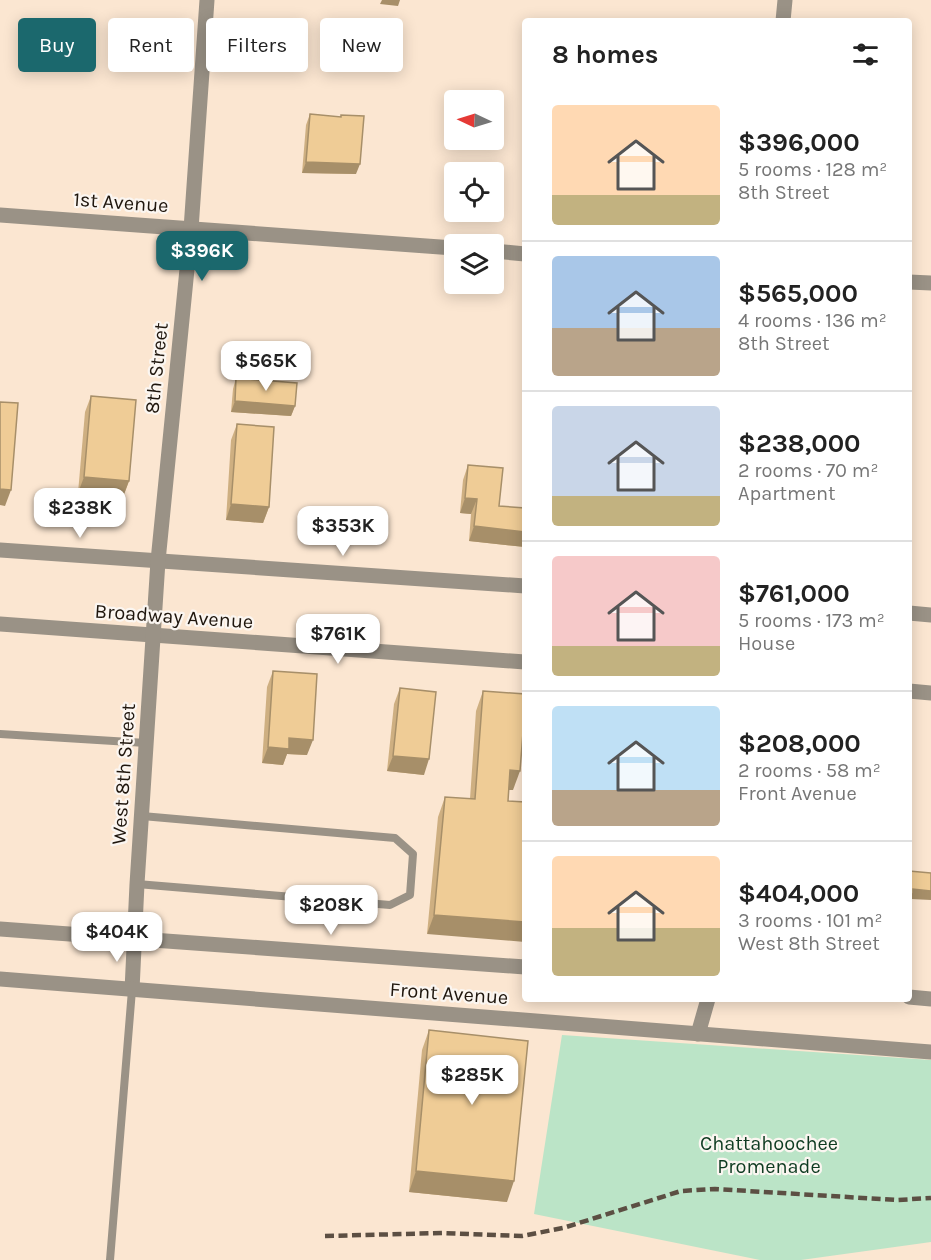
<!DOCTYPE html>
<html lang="en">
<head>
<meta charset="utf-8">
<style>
  body { margin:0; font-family:Karla,sans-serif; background:#f6f6f6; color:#222; height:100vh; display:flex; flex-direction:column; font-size:22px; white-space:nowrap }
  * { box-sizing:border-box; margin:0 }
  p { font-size:20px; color:#767676 }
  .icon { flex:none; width:33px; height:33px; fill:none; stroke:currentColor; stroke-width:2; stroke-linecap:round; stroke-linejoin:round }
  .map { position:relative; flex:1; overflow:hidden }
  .panel { position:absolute; left:522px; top:18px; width:390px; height:984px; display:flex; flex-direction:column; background:#fff; border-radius:6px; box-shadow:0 3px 15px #0003 }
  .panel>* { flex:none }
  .guide { position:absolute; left:18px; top:18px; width:414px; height:54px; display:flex; gap:12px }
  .needle { width:39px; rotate:274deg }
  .controls { position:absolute; left:444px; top:90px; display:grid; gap:12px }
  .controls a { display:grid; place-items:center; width:60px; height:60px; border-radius:6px; background:#fff; box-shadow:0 3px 15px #0003; font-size:30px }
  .price { position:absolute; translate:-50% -51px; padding:0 14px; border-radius:12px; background:#fff; color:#222; font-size:20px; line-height:39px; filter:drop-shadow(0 2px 3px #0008) }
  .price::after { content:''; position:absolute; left:50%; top:36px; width:18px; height:14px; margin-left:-9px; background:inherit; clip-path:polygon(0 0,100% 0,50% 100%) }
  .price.current { background:#1b686d; color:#fff }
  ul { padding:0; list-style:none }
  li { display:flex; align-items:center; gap:18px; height:150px; padding:0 30px }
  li+li { border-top:2px solid #e0e0e0 }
  li span { display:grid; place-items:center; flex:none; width:168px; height:120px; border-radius:6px; color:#555 }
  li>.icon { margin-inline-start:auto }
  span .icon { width:72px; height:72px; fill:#fffc; stroke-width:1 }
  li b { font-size:26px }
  h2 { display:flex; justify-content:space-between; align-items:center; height:72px; padding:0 30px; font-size:26px }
  .pill { padding:0 21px; border-radius:6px; background:#fff; box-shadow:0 3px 15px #0003; font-size:21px; line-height:54px }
  .pill.current { background:#1b686d; color:#fff }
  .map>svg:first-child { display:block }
  .green { fill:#bbe4c7 }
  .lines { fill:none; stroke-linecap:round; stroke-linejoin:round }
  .service { stroke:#9a9286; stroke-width:8 }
  .minor { stroke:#9a9286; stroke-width:15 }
  .tertiary { stroke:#9a9286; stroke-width:15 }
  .rail { stroke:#5c4f43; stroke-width:4.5; stroke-dasharray:9 4.5; stroke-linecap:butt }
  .wall { fill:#ceaf81 }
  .shaded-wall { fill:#a78f69 }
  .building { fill:#efcc96; stroke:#a78f69; stroke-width:1.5 }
  .labels { text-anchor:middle; stroke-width:4.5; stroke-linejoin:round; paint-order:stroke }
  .street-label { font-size:20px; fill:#1f160d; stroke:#fbf6f1 }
  .park-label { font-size:20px; fill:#0e3b21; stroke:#fbf6f1 }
</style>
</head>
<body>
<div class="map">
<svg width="931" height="1260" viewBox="0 0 931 1260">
  <rect width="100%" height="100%" fill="#fbe6d1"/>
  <path class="green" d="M562,1035l369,25v182l-130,18h-41l-226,-46z"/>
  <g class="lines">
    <g class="service">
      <path d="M0,734l146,9"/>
      <path d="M137,884l253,21 20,-10 3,-41 -18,-16 -253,-22"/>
      <path d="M110,1260l22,-270"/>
    </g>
    <g class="minor">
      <path d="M783,21l2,-21"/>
      <path d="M0,215l454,33"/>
      <path d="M494,251l31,3"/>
      <path d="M909,282l22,1"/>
      <path d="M0,550l525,36"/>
      <path d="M909,613l22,2"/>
      <path d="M0,624l525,38"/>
      <path d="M909,691l22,2"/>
      <path d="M132,990l5,-106 21,-323 33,-332 16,-229"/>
      <path d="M698,1034l10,-35"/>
    </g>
    <g class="tertiary">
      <path d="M0,929l525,38"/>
      <path d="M0,979l931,73"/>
      <path d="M909,997l22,2"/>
    </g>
    <path class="rail" d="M325,1236l117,-3 80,3 41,-8 118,-37 34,-2 182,11 34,-2"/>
  </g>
  <g class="wall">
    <path d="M310,114l31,3v-2l15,59 -54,-1 4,-48z"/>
    <path d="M236,378l59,28 -4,10 -60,-4 2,-23z"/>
    <path d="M91,396l38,85 -6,16 -45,-4 7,-81z"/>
    <path d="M237,424l32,83 -6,16 -37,-3 5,-80z"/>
    <path d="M468,465l31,41 26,2v39l-56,-6 2,-27 -11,-1 3,-33z"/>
    <path d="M273,671l34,84 -20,-1 -4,11 -21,-2 5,-76z"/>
    <path d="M400,688l24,87 -37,-4 7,-67z"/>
    <path d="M483,691l30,99h-4l-82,144 11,-117 7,-20 25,2 6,-88z"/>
    <path d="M429,1030l78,172 -98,-10 13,-142z"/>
  </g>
  <g class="shaded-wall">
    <path d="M382,0h18l-2,6 -18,-2z"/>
    <path d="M306,162l54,2 -4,10 -54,-1z"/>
    <path d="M235,401l60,5 -4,10 -60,-4z"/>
    <path d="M84,477l45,4 -6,16 -45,-4z"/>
    <path d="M0,489l11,1 -6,16 -5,-1z"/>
    <path d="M465,498l12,1 -6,15 -11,-1z"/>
    <path d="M231,504l38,3 -6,16 -37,-3z"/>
    <path d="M474,526l51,6v15l-56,-6z"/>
    <path d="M289,738l24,2 -6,15 -20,-1 -4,11 -21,-2 6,-16z"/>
    <path d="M393,756l36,3 -5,16 -37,-4z"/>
    <path d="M510,770l10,1 -7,19h-10z"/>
    <path d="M913,889l18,2v9l-20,-1 -2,5v-10z"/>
    <path d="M434,915l91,7v20l-98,-8z"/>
    <path d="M416,1171l98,10 -7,21 -98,-10z"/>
  </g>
  <g class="building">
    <path d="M310,114l31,3v-2l23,1 -4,48 -54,-2z"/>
    <path d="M236,378l61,5 -2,23 -60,-5z"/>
    <path d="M91,396l45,4 -7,81 -45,-4z"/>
    <path d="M0,402l18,1 -7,87 -11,-1z"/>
    <path d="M237,424l37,3 -5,80 -38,-3z"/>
    <path d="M468,465l35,3 -4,38 26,2v24l-51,-6 3,-27 -12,-1z"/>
    <path d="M273,671l44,3 -4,66 -24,-2v11l-21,-2z"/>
    <path d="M400,688l36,4 -7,67 -36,-3z"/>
    <path d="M483,691l42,3v13l-5,64 -10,-1 -2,31 17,1v120l-91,-7 11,-118 30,2z"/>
    <path d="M909,871l22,2v18l-18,-2v5h-4z"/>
    <path d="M429,1030l99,11 -14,140 -98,-10z"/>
  </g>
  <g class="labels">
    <g class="street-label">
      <text transform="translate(121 202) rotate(4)" y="7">1st Avenue</text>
      <text transform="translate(156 368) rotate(-84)" y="7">8th Street</text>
      <text transform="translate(174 616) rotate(4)" y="7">Broadway Avenue</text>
      <text transform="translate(123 774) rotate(-86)" y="7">West 8th Street</text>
      <text transform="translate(449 993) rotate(4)" y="7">Front Avenue</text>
    </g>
    <g class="park-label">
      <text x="769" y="1150">Chattahoochee<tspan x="769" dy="23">Promenade</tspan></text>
    </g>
  </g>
</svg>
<div class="controls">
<a><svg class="needle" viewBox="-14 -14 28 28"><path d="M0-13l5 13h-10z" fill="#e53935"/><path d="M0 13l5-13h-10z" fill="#767676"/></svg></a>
<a><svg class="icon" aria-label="locate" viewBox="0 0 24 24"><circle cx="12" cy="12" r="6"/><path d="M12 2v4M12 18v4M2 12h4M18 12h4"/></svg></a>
<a><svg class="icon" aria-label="layers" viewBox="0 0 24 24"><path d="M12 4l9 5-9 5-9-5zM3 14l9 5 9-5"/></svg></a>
</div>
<b class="price current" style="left:202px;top:282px">$396K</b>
<b class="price" style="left:266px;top:392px">$565K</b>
<b class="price" style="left:80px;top:539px">$238K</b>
<b class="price" style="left:343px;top:557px">$353K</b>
<b class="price" style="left:338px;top:665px">$761K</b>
<b class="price" style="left:331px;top:936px">$208K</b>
<b class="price" style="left:117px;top:963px">$404K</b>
<b class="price" style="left:472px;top:1106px">$285K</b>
<div class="guide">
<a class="pill current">Buy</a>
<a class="pill">Rent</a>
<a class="pill">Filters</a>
<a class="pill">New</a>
</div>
<section class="panel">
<h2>8 homes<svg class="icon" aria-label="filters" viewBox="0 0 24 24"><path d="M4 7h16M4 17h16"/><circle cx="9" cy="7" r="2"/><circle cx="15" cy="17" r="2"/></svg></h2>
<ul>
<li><span style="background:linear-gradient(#ffd9b3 75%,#c2b280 0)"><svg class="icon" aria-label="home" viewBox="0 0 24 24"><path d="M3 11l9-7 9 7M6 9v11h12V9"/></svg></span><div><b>$396,000</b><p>5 rooms · 128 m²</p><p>8th Street</p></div></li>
<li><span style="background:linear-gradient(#a9c7e8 60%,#b9a48a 0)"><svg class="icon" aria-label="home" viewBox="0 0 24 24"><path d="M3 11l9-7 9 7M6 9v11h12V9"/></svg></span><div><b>$565,000</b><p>4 rooms · 136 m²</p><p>8th Street</p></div></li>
<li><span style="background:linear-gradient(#c9d6e8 75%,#c2b280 0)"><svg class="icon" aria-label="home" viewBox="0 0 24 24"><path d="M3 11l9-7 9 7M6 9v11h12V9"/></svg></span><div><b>$238,000</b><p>2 rooms · 70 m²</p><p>Apartment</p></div></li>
<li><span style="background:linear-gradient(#f6c9c9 75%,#c2b280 0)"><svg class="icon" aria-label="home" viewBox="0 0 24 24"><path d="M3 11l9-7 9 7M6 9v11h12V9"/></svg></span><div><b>$761,000</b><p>5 rooms · 173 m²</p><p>House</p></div></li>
<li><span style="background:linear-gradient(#bfe0f5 70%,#b9a48a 0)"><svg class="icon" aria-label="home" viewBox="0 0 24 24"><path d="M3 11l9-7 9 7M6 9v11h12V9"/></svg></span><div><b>$208,000</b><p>2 rooms · 58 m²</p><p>Front Avenue</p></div></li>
<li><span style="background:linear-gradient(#ffd9b3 60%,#c2b280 0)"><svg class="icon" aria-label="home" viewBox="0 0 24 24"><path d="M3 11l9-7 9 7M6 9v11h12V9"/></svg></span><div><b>$404,000</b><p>3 rooms · 101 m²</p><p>West 8th Street</p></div></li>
</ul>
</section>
</div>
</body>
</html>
